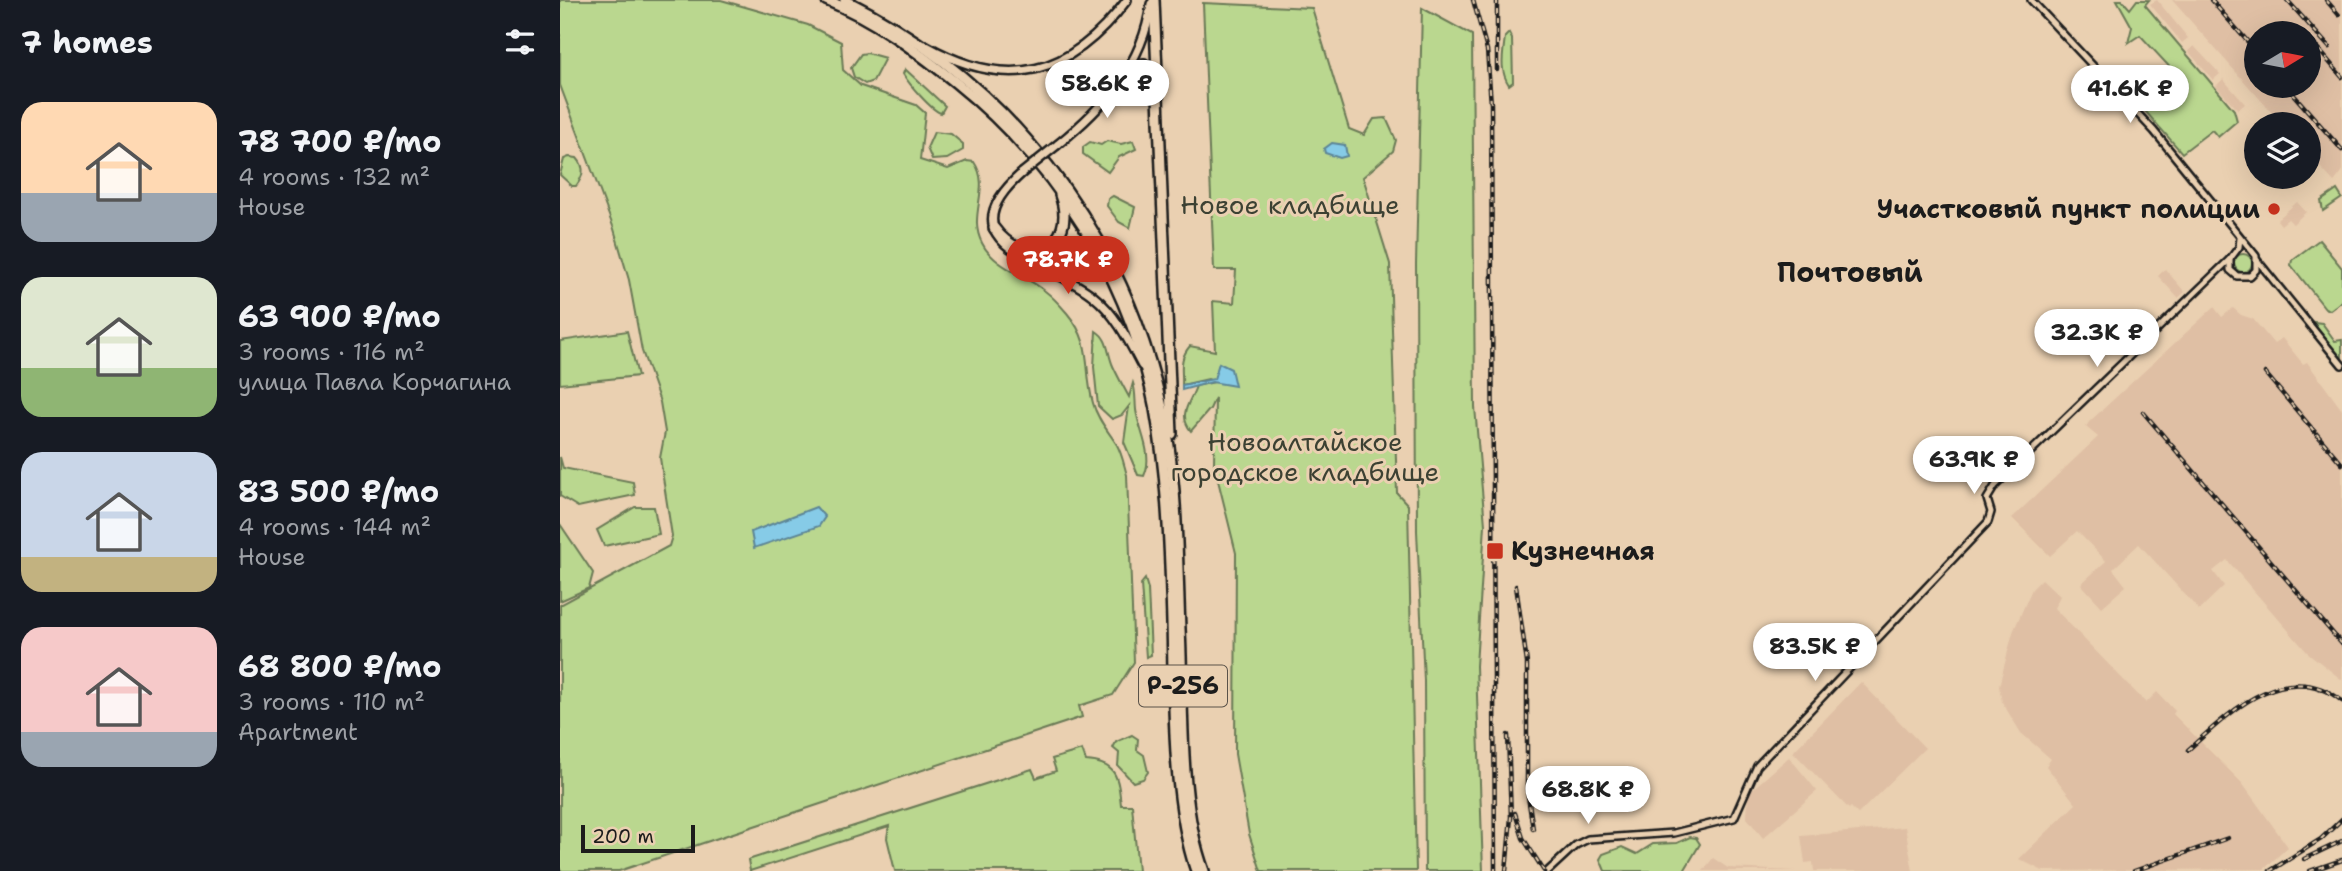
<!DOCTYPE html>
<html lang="en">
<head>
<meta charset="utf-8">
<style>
  body { margin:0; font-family:"Shantell Sans",sans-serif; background:#242831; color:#f1f3f6; height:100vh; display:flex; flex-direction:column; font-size:26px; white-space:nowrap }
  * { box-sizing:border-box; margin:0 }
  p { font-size:23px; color:#9ea1a6 }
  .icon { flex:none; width:38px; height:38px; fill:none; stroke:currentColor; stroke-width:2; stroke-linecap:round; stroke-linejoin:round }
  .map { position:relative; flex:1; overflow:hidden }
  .panel { display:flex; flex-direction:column; background:#171b24; width:560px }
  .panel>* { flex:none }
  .needle { width:46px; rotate:80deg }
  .buttons { position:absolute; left:1684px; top:21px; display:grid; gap:14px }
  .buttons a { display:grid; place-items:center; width:77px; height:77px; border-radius:50%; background:#171b24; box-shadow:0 7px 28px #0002; font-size:35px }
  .scale { position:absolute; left:21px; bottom:18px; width:114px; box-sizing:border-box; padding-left:7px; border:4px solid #1c1c1c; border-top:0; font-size:19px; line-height:24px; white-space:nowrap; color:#1c1c1c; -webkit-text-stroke:5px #ead0b1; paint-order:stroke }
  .price { position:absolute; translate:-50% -60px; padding:0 16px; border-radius:24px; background:#fff; color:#222; font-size:23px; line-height:46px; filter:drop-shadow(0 2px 4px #0008) }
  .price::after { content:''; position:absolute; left:50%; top:42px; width:21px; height:16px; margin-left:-10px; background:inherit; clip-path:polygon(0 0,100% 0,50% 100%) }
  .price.on { background:#c8321e; color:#fff }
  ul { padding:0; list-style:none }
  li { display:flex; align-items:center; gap:21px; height:175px; padding:0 21px }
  li span { display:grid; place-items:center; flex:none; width:196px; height:140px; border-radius:21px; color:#555 }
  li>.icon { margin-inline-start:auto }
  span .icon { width:84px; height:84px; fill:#fffc; stroke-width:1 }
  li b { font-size:30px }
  h2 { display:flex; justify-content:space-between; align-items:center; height:84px; padding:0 21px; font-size:30px }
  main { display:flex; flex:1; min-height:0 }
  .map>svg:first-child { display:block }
  .built { fill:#dfbfa4; fill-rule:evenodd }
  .green { fill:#bad78f; stroke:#6b7a56; stroke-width:2 }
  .water { fill:#86cbe7; stroke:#5c8596; stroke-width:2 }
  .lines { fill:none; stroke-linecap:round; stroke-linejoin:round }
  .minor-casing { stroke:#1c1c1c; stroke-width:10 }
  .major-casing { stroke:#1c1c1c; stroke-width:12 }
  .highway-casing { stroke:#1c1c1c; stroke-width:14 }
  .minor { stroke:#ead0b1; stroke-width:5 }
  .major { stroke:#ead0b1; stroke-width:7 }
  .highway { stroke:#ead0b1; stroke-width:9 }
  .rail-casing { stroke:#1c1c1c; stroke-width:4.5 }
  .rail { stroke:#ead0b1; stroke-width:2; stroke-dasharray:5; stroke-linecap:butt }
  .major-bridge-casing { stroke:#1c1c1c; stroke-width:12; stroke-linecap:butt }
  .major-bridge { stroke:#ead0b1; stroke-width:7 }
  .poi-dot { fill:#c8321e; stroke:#ead0b1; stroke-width:2.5 }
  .labels { text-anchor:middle; stroke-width:6; stroke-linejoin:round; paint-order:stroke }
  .shield { fill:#ead0b1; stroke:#5a5249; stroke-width:2 }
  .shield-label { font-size:24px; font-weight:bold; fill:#1c1c1c }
  .park-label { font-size:26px; fill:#3c4133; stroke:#ead0b1 }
  .poi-label { font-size:26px; font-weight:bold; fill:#1c1c1c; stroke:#ead0b1; text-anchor:end }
  .neighbourhood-label { font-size:28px; font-weight:bold; fill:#1c1c1c; stroke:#ead0b1 }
</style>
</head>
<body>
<main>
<section class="panel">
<h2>7 homes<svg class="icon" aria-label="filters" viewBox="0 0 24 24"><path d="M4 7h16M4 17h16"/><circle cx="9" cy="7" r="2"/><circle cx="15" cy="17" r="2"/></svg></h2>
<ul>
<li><span style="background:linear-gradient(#ffd9b3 65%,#9aa5b1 0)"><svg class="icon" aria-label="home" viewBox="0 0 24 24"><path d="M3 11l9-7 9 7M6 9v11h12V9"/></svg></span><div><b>78 700 ₽/mo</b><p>4 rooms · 132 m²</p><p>House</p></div></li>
<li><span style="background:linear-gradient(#dfe7d0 65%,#8fb573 0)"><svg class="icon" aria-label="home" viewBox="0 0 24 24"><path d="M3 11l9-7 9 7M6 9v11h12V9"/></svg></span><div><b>63 900 ₽/mo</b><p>3 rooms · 116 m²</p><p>улица Павла Корчагина</p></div></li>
<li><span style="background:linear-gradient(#c9d6e8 75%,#c2b280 0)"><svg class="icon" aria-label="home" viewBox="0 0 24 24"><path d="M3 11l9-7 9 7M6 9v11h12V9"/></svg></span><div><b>83 500 ₽/mo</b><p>4 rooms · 144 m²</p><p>House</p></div></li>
<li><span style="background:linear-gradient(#f6c9c9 75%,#9aa5b1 0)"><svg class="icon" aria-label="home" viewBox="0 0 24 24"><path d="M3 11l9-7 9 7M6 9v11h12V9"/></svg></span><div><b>68 800 ₽/mo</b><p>3 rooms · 110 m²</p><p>Apartment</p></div></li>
</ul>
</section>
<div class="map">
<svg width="1782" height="871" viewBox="0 0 1782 871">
  <rect width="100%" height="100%" fill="#ead0b1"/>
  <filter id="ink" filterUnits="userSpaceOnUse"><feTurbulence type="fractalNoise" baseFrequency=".0143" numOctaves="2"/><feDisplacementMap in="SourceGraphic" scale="14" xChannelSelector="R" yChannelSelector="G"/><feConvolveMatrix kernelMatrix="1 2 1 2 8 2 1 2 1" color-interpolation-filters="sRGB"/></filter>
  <g filter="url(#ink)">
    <g class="built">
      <path d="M1597,0l31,38 -6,5 -32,-39z"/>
      <path d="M1612,0h170v172l-8,10 -26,-28v-30h-26zM1696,33h52v53h-52z"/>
      <path d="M1634,46l26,28 -7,6 -25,-29z"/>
      <path d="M1663,79l22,25 -7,6 -22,-24z"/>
      <path d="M1737,202l9,10 -13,12 -5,-5 -7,6 -4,-5z"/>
      <path d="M1605,269l20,23 -7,6 -20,-22z"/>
      <path d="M1654,307l8,10 11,-9 8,7 12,4 21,25 8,-6 21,26 4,-2 35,48v270l-35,-28 -80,-92 -14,11 11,15 -25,24 -60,-66 -26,25 13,17 -24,21 -21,-23 25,-23 -29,-30 -27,25 -38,-38 86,-81 -12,-10 3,-5z"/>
      <path d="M1482,579l18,17 -6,12 92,95 11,-11 18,19 -2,3 69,69 46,64 -24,22 -221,2 -24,-12 57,-55 -30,-38 5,-7 -30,-26 -19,-31 -3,-16 14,-54 19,-43z"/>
      <path d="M1301,682l64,66 -67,66 -7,-7 -2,2 -56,-57z"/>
      <path d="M1229,757l28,34 -54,47 -16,-20 1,-25z"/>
      <path d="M1345,827l8,44h-99l-1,-9 -8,1 -4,-27z"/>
      <path d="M1153,858l15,10 68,3h-93z"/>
    </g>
    <g class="green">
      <path d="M0,0h161l87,25 33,17 2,28 18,16 55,19 9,8 -5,47 28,9 19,-8 7,1c18,26 -7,53 8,81 12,24 43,32 63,48 8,6 16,15 22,22 27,32 16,55 26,90 4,16 16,29 24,42 5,9 7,20 10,30l7,187 -21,33 -34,11 3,11 -463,154h-59v-266l109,-59 3,-10 -12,-78 5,-26 -5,-30 -18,-51 -13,-71 -15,-51 -54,-144z"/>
      <path d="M1557,0h5l8,9 7,-9h12l-4,5 89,105 3,11 -19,16 -6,-7 -30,23 -43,-49 39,-28 -38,-41 -12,8 4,-16z"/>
      <path d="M643,3l109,5 37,121 15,6 10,-16 12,-1 10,22 -3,11 -30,26 27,87 7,229 11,12 8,366h-155l-12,-37 -14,-80 1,-201 -22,-89 1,-66 -5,11 -19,22c-14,-17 0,-29 5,-45l19,-4 -7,-3 -26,6c1,-16 -4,-25 8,-39l25,5 -2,-50 21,2 2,-33h-22z"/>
      <path d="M862,8l50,27 3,372 10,118 -9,141 7,205h-58l-1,-190 -7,-150 -1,-267z"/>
      <path d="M949,33l3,6 1,43 -4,3c-10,-15 -6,-30 -4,-48z"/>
      <path d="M307,53l18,5 -12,23 -8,3 -11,-7 -3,-9 10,-14z"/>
      <path d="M345,69l40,37 -4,7c-9,-2 -32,-29 -38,-39z"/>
      <path d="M374,132l17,2 12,10v6l-16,9 -15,1 -5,-12z"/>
      <path d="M547,141l14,3 12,-3 3,8 -17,8 -11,15 -25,-18v-7l7,-5 11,3z"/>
      <path d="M9,157l8,1c9,10 6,19 -1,28h-4l-12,-11 4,-16z"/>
      <path d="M1777,190l5,8 -19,13 -2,-10z"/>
      <path d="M553,196l22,11 -5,21 -11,-6 -12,-16 1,-7z"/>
      <path d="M1759,240l23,28v33l-12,9 -5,-2 -34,-43 1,-5z"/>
      <circle cx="1683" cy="263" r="9"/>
      <path d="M1754,322l8,1 13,18 7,-1v18l-18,-17z"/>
      <path d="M67,331l11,45 -78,8v-43z"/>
      <path d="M536,331c13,8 11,21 17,35 4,9 10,20 16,31l4,-14c3,9 2,17 3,27 3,21 18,45 8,66l-6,-1 -14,-33 5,-36 -7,9 -10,4 -14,-13 -4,-39z"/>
      <path d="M0,457l3,11 70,14 2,13 -57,12 -18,-11z"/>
      <path d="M75,507h19l5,27 -55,12 -7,-16z"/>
      <path d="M0,524l33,49 -4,15 -29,13z"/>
      <path d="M585,579l3,10 3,66 -5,2 -5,-73z"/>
      <path d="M572,735l6,4 -1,11 7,5 4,17 -5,7 -10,3 -15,-16 1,-13 -6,-5 3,-6z"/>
      <path d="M522,750l4,11c31,2 32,16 35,44h11l6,66h-243l-8,-33 2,-12 -139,45 -2,-11 284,-91 4,9 20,-7 -4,-12z"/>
      <path d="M1130,837l6,1 4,6 -16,27h-79l-5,-12 3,-5 19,-7 15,7 16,-10 24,-1z"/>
    </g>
    <g class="water">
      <path d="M772,143l13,2 2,11 -7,2 -15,-5 -1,-4z"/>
      <path d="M659,363l12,6 4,17 -23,-4 -30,8v-5l32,-6z"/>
      <path d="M256,507l9,10 -6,9 -65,22 -3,-16z"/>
    </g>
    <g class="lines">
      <defs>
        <g id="minor">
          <path d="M1471,0l123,131 102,125v14l-6,6h-13l-7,-6v-11"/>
          <path d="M1697,260l85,105"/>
          <path d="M988,871l28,-26 12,-6 86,-6 60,-15 23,-52 231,-244 3,-10 -4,-13 8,-13 235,-227 9,-12 1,-9"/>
        </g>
        <g id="major">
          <path d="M365,45c83,47 145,31 202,-45"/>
          <path d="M497,145c46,-37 86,-80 94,-141"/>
          <path d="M462,173c-82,73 28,87 71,123 22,17 36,45 49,70"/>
        </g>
        <g id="highway">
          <path d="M266,0c48,19 89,50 129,82 102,82 175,197 200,327 11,60 14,123 16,184 4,83 -2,200 25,278"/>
          <path d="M285,0c161,80 276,228 316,403 17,73 16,152 19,226 4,75 -2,173 24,242"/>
          <path d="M594,0l18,434"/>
          <path d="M568,69l16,-5 13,14"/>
          <path d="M434,228c31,43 85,19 66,-33"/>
        </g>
      </defs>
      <use href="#minor" class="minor-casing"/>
      <use href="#major" class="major-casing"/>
      <use href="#highway" class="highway-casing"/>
      <use href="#minor" class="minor"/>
      <use href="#major" class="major"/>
      <use href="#highway" class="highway"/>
      <defs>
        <g id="rail">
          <path d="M913,0l14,50 4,54 4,767"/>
          <path d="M937,0v70"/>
          <path d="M1651,0l45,51"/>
          <path d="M1727,0l42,47"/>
          <path d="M1766,0l13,15"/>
          <path d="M1753,43l29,34"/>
          <path d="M1726,86l56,64"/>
          <path d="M1705,373l77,91"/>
          <path d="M1583,412l199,232"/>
          <path d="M956,586l11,77v127l6,39"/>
          <path d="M1628,750c41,-37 98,-94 154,-49"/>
          <path d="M955,813l8,25 21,33"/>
          <path d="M1744,859l38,-18"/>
          <path d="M946,871l5,-54 -3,-82"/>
          <path d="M1574,871l94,-33"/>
          <path d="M1710,871l51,-32 21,-20"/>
          <path d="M1750,871l32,-11"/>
        </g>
      </defs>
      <use href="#rail" class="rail-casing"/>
      <use href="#rail" class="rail"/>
      <defs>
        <path id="major-bridge" d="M462,173l35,-28"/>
      </defs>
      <use href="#major-bridge" class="major-bridge-casing"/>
      <use href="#major-bridge" class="major-bridge"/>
    </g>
  </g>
  <g class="poi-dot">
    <circle cx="1714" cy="209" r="7"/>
    <rect x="926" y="542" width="18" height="18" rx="3.5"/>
  </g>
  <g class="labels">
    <rect class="shield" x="579" y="665.5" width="88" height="41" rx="5"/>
    <g class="shield-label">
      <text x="623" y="694">Р-256</text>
    </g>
    <g class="park-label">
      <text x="730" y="214">Новое кладбище</text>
      <text x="745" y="451">Новоалтайское<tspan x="745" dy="30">городское кладбище</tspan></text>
    </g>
    <g class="poi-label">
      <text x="1700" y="218">Участковый пункт полиции</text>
      <text x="951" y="560" text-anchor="start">Кузнечная</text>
    </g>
    <g class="neighbourhood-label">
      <text x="1290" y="282">Почтовый</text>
    </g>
  </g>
</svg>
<div class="buttons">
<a><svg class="needle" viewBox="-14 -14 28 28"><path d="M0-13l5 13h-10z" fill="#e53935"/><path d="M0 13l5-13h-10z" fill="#9ea1a6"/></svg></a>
<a><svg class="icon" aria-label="layers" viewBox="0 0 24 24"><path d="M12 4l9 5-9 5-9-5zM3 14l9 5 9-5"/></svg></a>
</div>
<div class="scale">200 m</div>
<b class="price" style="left:547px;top:120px">58.6K ₽</b>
<b class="price" style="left:1570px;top:125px">41.6K ₽</b>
<b class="price on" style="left:508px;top:296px">78.7K ₽</b>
<b class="price" style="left:1537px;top:369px">32.3K ₽</b>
<b class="price" style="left:1414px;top:496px">63.9K ₽</b>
<b class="price" style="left:1255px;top:683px">83.5K ₽</b>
<b class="price" style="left:1028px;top:826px">68.8K ₽</b>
</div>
</main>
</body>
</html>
